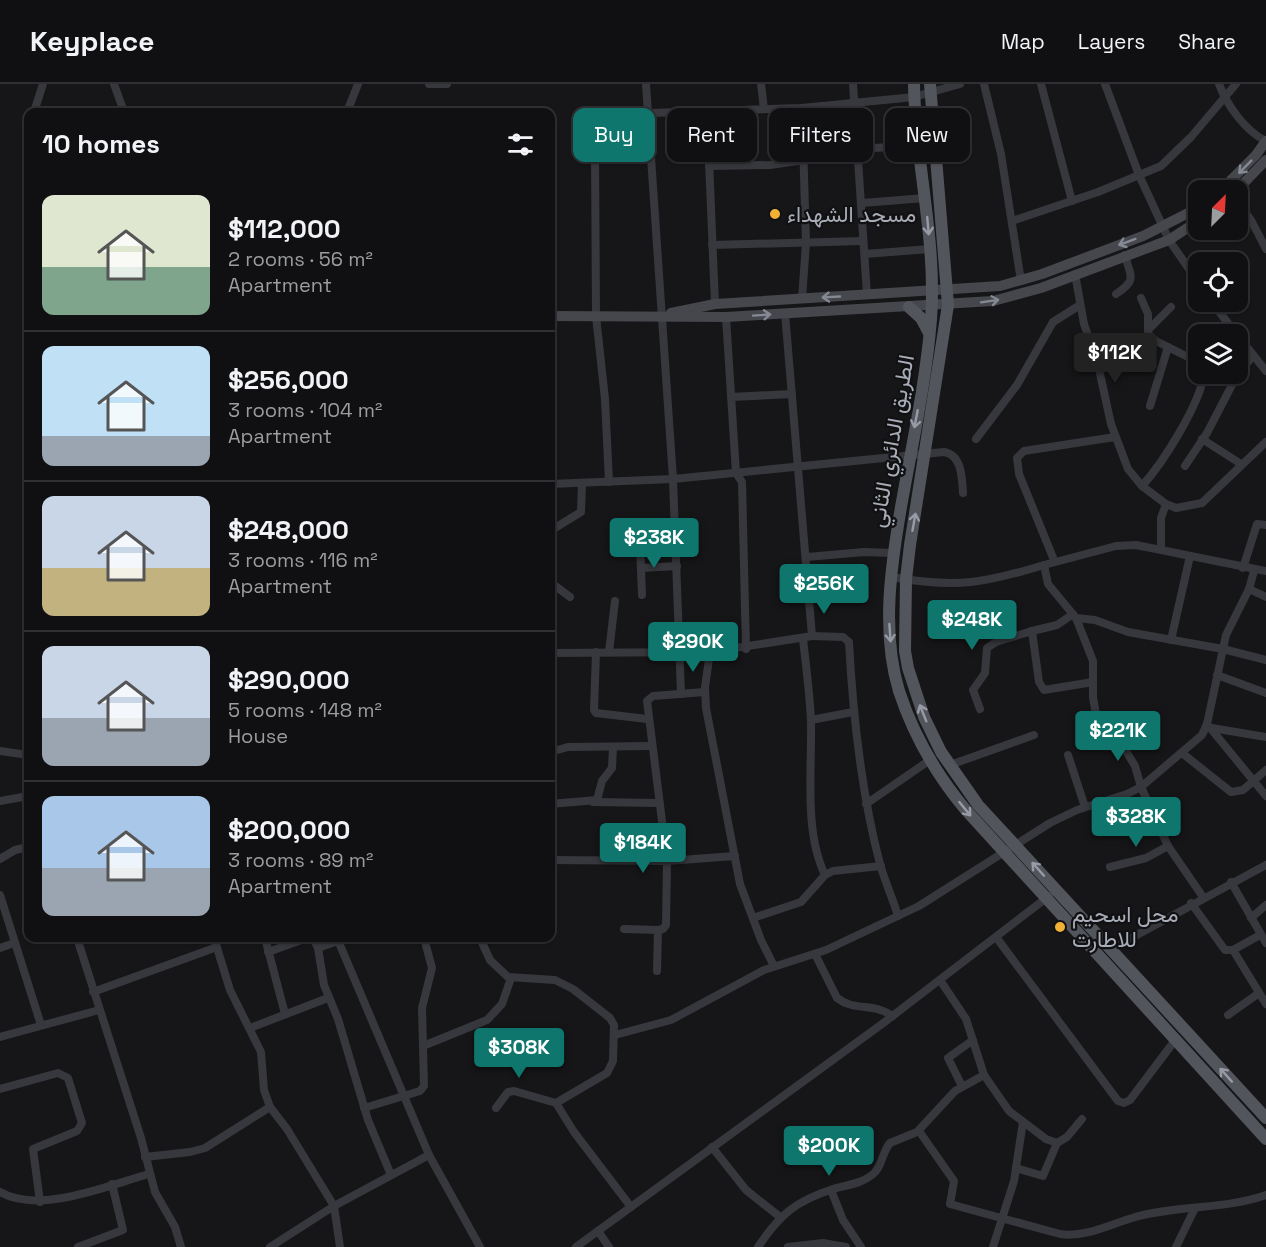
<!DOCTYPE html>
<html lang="en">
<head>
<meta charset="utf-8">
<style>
  body { margin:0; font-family:"Space Grotesk",Vazirmatn,sans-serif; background:#1e1e20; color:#f1f3f6; height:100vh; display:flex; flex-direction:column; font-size:22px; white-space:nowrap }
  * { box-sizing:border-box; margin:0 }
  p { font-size:20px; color:#9c9d9f }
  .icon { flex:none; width:33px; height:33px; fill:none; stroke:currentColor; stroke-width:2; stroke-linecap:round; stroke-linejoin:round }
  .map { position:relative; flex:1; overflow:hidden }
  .sheet { position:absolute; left:24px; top:24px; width:531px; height:834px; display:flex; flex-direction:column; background:#101012; border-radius:12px; box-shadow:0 2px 4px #0004,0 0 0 2px #303032 }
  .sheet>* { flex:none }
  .guide { position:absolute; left:573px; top:24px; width:570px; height:54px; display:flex; gap:12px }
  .needle { width:39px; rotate:24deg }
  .fabs { position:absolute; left:1188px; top:96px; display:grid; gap:12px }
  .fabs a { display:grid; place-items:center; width:60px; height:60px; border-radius:12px; background:#101012; box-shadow:0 2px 4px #0004,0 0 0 2px #303032; font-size:30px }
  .price { position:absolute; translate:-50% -51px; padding:0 14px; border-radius:6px; background:#0f766e; color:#fff; font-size:20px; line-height:39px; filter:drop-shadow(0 2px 3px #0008) }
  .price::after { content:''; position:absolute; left:50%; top:36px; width:18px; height:14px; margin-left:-9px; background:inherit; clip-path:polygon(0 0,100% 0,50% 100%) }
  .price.current { background:#222; color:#fff }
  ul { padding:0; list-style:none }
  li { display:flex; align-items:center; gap:18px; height:150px; padding:0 18px }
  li+li { border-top:2px solid #303032 }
  li span { display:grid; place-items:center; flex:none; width:168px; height:120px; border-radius:12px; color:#555 }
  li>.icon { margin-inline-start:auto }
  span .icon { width:72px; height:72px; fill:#fffc; stroke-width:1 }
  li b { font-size:26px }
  h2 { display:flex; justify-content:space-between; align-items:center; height:72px; padding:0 18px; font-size:26px }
  .chip { padding:0 21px; border-radius:12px; background:#101012; box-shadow:0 2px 4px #0004,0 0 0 2px #303032; font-size:21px; line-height:54px }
  .chip.current { background:#0f766e; color:#fff }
  header { display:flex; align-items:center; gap:36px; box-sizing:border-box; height:84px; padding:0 30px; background:#101012; border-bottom:2px solid #303032 }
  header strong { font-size:28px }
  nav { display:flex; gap:33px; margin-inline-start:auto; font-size:21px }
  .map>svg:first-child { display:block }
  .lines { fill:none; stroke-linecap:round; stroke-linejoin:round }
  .street { stroke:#37383d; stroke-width:8 }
  .secondary { stroke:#45474d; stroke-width:10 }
  .primary { stroke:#53555c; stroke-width:12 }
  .oneway { stroke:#858993 }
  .oneway2 { stroke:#979ba6 }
  .poi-dot { fill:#f2b134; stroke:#111113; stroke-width:2 }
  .labels { text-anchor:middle; stroke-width:4.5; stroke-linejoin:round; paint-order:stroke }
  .poi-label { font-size:22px; fill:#a8adb8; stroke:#111113; text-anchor:start }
  .street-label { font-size:22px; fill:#a8adb8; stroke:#111113 }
</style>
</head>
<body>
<header>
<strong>Keyplace</strong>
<nav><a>Map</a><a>Layers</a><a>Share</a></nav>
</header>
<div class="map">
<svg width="1266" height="1163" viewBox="0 0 1266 1163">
  <rect width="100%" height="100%" fill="#161618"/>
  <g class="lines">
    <g class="street">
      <path d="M114,0l10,28"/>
      <path d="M429,0h18"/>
      <path d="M646,0l27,395 8,215"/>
      <path d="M761,0l3,25"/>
      <path d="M853,0l14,211"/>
      <path d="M984,0l17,70 20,127"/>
      <path d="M1041,0l31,117"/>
      <path d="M1105,0l34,91 30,65 29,42"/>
      <path d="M1219,0c8,21 26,47 47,57"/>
      <path d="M34,28l9,-28"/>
      <path d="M347,28l11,-28"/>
      <path d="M707,28l8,192"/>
      <path d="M650,29l152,-5 112,-11 46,-13"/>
      <path d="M859,65l60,-4"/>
      <path d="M595,67l1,165 9,83 4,83"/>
      <path d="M709,82l61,-1 34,-5"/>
      <path d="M1238,118l13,18 15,29"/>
      <path d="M862,119l63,-5"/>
      <path d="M1012,137l86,-29 63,-26 30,-29 45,-53"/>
      <path d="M712,161l151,-4"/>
      <path d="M865,170l65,-5"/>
      <path d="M1075,190l9,50 13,36 14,64 17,45 14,17 24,18 10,4 26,-5 64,-61"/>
      <path d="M1116,210c22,-14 14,-18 9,-39"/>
      <path d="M1141,214l7,16v16l23,-23"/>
      <path d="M802,215l4,-56 -4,-135"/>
      <path d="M1212,218l24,32"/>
      <path d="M726,233l10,156 6,9 4,167"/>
      <path d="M1148,246l1,5 7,6 42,21"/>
      <path d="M1238,252l28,35"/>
      <path d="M731,313l61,-3"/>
      <path d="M1150,322l18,-59"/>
      <path d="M976,355l41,-54 36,-63 27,-17"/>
      <path d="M1202,355l39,25"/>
      <path d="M1185,382l22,-33 26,-50 20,-28"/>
      <path d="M550,400l123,-5 271,-27c18,3 18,26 19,41"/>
      <path d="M1142,402c21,-23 58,-82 62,-112"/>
      <path d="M550,447l31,-19 1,-29"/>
      <path d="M640,461l2,50"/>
      <path d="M1161,464v-30l5,-14"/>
      <path d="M807,473l57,-5 29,1"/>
      <path d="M1054,476l-35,-86 -2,-16 7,-7 91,-14"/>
      <path d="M1044,481l72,-19 20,-1 130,26"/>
      <path d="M641,484l36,-2"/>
      <path d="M1243,484l14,-44 9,1"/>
      <path d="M891,493c65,11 91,7 153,-12l4,19 28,34 19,2 33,12 95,17 43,11"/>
      <path d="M550,498l20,15"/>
      <path d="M1249,505l17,8"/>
      <path d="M1073,530l-16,11 -25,6 7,51 5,8 49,-8"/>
      <path d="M1076,534l17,43v36l4,24 23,20 15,25 6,21 27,59 35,51"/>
      <path d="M812,552l31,1 6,5c4,75 12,150 31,222 5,18 13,35 18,52"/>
      <path d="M803,555c3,27 7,56 8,83 1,48 -7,110 14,153"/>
      <path d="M1171,556l19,-84"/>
      <path d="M596,568l-2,58 2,3 51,6"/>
      <path d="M609,568l6,-51"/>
      <path d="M710,568l-5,35 1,21 34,176 21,56 13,26"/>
      <path d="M550,569l160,-1 102,-16 -27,-323"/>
      <path d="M1217,591l49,18"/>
      <path d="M980,625l-7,-19 12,-17 2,-25 9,-6 36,-11"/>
      <path d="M811,636l42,-8"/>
      <path d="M1207,640l59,72"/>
      <path d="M1212,644l54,9"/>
      <path d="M0,667l28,4"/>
      <path d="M550,668l18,-5 83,-1"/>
      <path d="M1182,669l49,39 12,-2 23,-20"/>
      <path d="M1068,671l17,52"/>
      <path d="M950,681l84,-30"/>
      <path d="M0,717l28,-5"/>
      <path d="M593,718l66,1"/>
      <path d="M550,720l47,-4 5,-19 10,-13 1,-21"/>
      <path d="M866,720l64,-44"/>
      <path d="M0,775l15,-9 13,-3"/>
      <path d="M550,776l117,1 68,-5"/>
      <path d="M1110,783l36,-9 22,-12"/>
      <path d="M1231,798l35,61"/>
      <path d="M0,811l41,130"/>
      <path d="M1191,819l34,47h8"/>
      <path d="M753,834l48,-16 24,-27 8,-4 48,-5"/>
      <path d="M1251,834l15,-13"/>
      <path d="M624,845l34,1 5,-1 3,-4 1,-64 -20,-160 6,-5 52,-4"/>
      <path d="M1260,851l-27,15 33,54"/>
      <path d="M996,853l122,164 6,2 6,-3 46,-61"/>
      <path d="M77,854l64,200 14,54 20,35 6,20"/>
      <path d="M265,854l20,76"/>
      <path d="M313,854l5,10 6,37 14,34 30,101 23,55"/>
      <path d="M337,854l92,217 51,92"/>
      <path d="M480,854l10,22 18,17 47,3 18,9 37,29 4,7 -1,36 -6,12 -51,30 18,29 57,75"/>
      <path d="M0,864l14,-5"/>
      <path d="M318,864l20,-7"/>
      <path d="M1111,865l155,-84"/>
      <path d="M268,868l39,-14"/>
      <path d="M815,870l22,44c18,14 36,4 56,18"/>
      <path d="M657,887l1,-41"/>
      <path d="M940,896l26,39 18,56 25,36 37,28 11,4 10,-6 15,-18"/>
      <path d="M93,908l124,-45"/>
      <path d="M1228,931l31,-22"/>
      <path d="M250,944l78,-30"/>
      <path d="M615,951l56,-15 93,-50 62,-20 93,-44 131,-83 27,-13 50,-16 14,-7 61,-52 5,-11 19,-89 23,-46 5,-18"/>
      <path d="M0,953l99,-27"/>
      <path d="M423,962l64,-26 15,-16 9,-26"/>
      <path d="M962,1002l-14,-28 25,-18"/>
      <path d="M0,1005l58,-16 10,5 14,45 -5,8 -44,18 7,53"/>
      <path d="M270,1023l17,22 47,77 6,41"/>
      <path d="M364,1024l56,-17 4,-5 -2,-78 10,-40 -8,-30"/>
      <path d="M496,1024l12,-16 6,-1 42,12"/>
      <path d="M919,1047l35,50 -4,23 110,30c24,4 49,-9 72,-16 43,-13 91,-8 134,-23"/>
      <path d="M712,1063l34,43 34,27"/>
      <path d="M145,1073l45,-5 15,-4 65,-41 -6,-17 -3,-38 -31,-62 -16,-52"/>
      <path d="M1016,1084l27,8 14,-33"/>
      <path d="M831,1106l12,30 18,27"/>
      <path d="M0,1108c39,23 109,-7 149,-18"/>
      <path d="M598,1147l11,16"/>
      <path d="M78,1163l45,-17 -11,-46"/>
      <path d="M270,1163l64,-41 95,-51"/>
      <path d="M576,1163l306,-223 167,-128"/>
      <path d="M758,1163c22,-33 38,-46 75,-58 13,-4 28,-5 39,-14 10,-7 10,-23 18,-32l27,-11 38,-41 29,-16"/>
      <path d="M788,1163l35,-4 23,4"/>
      <path d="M993,1163l21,-66 9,-59"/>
      <path d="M1176,1163l19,-39"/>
    </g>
    <g class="secondary">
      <path d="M1221,106l35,-35 10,-14"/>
      <path d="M1237,106l29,-30"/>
      <path d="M671,229l44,-9 285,-18 42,-12 101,-38 55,-28"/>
      <path d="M550,232l176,1 267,-16 48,-13 128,-48 29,-19"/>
    </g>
    <g class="primary">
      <path d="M914,0c1,78 23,156 17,235 -5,63 -19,126 -30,188 -10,59 -20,125 -2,184 14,43 37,83 66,118l301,330"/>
      <path d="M930,0l18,221 -38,240 -4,34 -1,72 3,17 16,49 17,35 37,53 288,313"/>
      <path d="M909,223l12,11 8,15"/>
    </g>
  </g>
  <defs><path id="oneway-shaft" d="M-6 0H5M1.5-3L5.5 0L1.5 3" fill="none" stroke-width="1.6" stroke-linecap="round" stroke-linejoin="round" transform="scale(1.5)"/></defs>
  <g class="oneway">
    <use href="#oneway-shaft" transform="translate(1245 83) rotate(135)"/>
    <use href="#oneway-shaft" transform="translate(1127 158) rotate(160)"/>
    <use href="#oneway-shaft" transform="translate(831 213) rotate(177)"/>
    <use href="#oneway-shaft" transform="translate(990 217) rotate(-9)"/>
    <use href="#oneway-shaft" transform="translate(762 231) rotate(-4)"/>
  </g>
  <g class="oneway2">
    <use href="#oneway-shaft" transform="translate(928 142) rotate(85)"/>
    <use href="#oneway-shaft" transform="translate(916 335) rotate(101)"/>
    <use href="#oneway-shaft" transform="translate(914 438) rotate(-80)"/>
    <use href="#oneway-shaft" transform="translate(890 549) rotate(86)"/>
    <use href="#oneway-shaft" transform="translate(923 629) rotate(-112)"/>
    <use href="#oneway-shaft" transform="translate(965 725) rotate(51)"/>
    <use href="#oneway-shaft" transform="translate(1038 785) rotate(-132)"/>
    <use href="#oneway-shaft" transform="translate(1226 991) rotate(-132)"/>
  </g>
  <g class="poi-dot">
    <circle cx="775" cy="130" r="6"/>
    <circle cx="1060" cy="843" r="6"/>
  </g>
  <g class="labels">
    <g class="poi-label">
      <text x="787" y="138">مسجد الشهداء</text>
      <text x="1072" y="838">محل اسحيم<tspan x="1072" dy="25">للاطارت</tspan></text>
    </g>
    <g class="street-label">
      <text transform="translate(891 357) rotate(-80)" y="8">الطريق الدائري الثاني</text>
    </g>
  </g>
</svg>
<div class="fabs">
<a><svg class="needle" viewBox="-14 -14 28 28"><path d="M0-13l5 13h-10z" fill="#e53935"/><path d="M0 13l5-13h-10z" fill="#9c9d9f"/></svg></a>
<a><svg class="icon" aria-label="locate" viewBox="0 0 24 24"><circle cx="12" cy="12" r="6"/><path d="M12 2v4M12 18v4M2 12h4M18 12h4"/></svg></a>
<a><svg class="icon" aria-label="layers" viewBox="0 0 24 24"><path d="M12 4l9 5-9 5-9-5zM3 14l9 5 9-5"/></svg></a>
</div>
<b class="price current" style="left:1115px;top:300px">$112K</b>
<b class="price" style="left:654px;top:485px">$238K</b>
<b class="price" style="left:824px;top:531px">$256K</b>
<b class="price" style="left:972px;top:567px">$248K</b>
<b class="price" style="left:693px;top:589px">$290K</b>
<b class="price" style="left:1118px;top:678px">$221K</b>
<b class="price" style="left:1136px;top:764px">$328K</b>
<b class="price" style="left:643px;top:790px">$184K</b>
<b class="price" style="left:519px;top:995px">$308K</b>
<b class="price" style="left:829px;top:1093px">$200K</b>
<div class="guide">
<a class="chip current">Buy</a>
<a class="chip">Rent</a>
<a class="chip">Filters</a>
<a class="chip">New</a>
</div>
<section class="sheet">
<h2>10 homes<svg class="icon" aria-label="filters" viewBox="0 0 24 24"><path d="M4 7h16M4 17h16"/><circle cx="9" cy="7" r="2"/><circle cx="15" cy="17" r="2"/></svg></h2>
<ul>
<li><span style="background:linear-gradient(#dfe7d0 60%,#7fa58c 0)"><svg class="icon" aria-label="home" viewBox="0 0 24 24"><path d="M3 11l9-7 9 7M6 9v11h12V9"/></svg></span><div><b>$112,000</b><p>2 rooms · 56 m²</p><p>Apartment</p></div></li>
<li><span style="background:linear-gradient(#bfe0f5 75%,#9aa5b1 0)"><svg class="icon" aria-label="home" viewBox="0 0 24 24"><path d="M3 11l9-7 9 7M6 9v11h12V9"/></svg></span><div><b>$256,000</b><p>3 rooms · 104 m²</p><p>Apartment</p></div></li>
<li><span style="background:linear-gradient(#c9d6e8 60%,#c2b280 0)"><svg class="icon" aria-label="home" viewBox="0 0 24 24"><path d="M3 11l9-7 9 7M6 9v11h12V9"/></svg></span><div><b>$248,000</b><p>3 rooms · 116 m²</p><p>Apartment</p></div></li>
<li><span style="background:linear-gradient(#c9d6e8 60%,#9aa5b1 0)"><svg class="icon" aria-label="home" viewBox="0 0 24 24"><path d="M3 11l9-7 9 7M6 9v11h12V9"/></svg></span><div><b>$290,000</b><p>5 rooms · 148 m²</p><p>House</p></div></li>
<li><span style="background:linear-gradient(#a9c7e8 60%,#9aa5b1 0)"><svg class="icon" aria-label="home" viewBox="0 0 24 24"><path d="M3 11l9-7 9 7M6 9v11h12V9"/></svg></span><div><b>$200,000</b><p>3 rooms · 89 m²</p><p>Apartment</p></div></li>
</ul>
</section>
</div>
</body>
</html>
